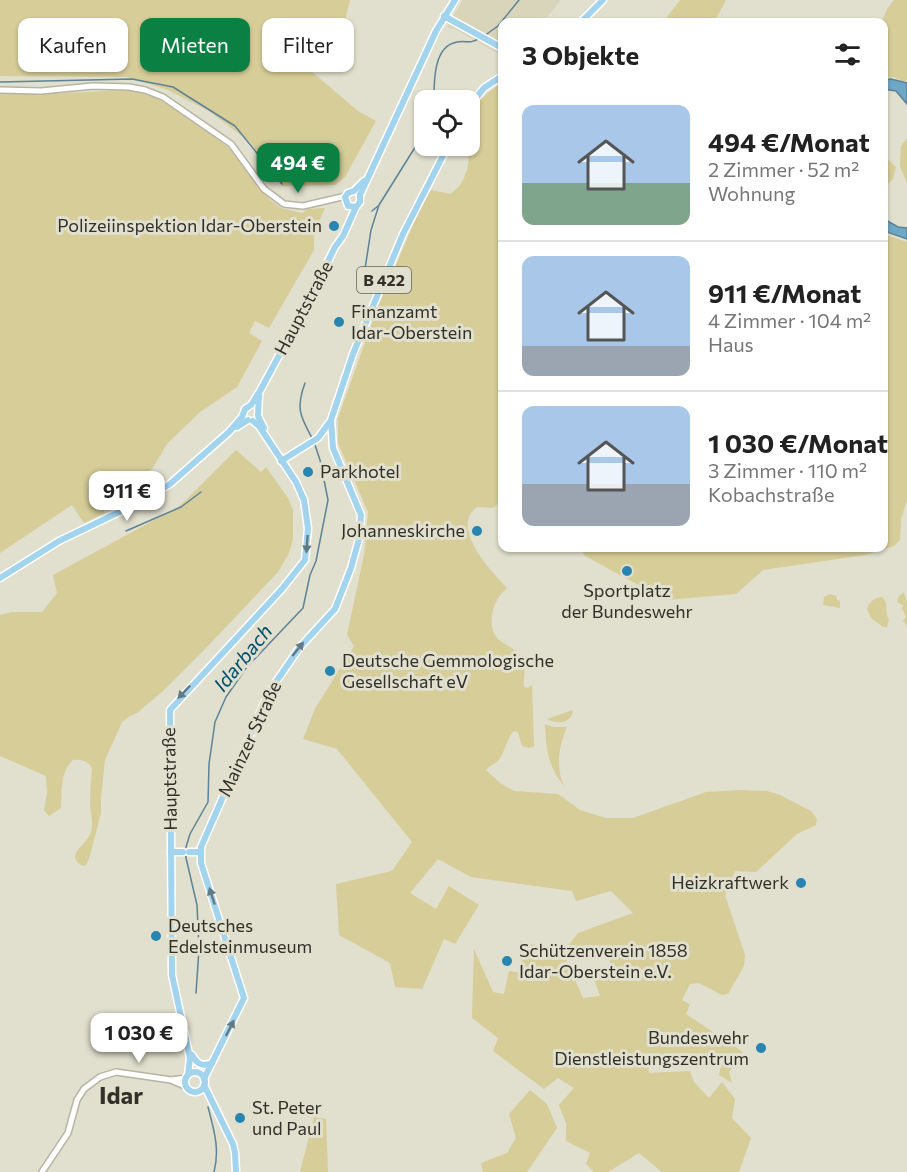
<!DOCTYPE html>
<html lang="de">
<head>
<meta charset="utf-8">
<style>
  body { margin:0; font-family:Commissioner,sans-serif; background:#f6f6f6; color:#222; height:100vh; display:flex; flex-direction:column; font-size:22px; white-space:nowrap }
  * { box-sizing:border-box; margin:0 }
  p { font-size:20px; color:#767676 }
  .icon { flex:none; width:33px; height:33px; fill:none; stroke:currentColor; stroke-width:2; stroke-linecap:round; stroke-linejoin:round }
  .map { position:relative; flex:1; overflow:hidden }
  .side { position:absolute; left:498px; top:18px; width:390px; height:534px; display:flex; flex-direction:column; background:#fff; border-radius:12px; box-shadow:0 2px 4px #0004 }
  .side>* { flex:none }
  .guide { position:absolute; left:18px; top:18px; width:390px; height:54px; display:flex; gap:12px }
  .fabs { position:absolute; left:414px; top:90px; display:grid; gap:12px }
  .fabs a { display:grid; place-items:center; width:66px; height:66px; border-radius:12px; background:#fff; box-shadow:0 2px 4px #0004; font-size:30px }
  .price { position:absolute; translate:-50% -51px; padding:0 14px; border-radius:12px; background:#fff; color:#222; font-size:20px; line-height:39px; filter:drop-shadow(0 2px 3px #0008) }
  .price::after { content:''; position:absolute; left:50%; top:36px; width:18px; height:14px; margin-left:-9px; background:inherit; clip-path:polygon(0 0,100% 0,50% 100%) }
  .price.active { background:#0b8043; color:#fff }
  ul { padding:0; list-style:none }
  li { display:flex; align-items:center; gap:18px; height:150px; padding:0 24px }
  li+li { border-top:2px solid #e0e0e0 }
  li span { display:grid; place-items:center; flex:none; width:168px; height:120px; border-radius:12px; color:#555 }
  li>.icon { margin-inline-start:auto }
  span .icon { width:72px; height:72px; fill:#fffc; stroke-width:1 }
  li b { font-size:26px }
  h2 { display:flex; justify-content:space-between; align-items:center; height:72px; padding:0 24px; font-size:26px }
  .pill { padding:0 21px; border-radius:12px; background:#fff; box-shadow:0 2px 4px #0004; font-size:21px; line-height:54px }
  .pill.active { background:#0b8043; color:#fff }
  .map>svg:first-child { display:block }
  .built { fill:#d9d5bb }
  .green { fill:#d6cd98; fill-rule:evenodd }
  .water { fill:#6fa7c6; stroke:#5c8397; stroke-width:1.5 }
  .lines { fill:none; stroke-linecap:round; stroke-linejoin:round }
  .stream { stroke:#5c8397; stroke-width:1.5 }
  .minor-casing { stroke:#b7b4a3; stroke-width:8 }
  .major-casing { stroke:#fff; stroke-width:9 }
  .minor { stroke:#fff; stroke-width:5 }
  .major { stroke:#a3d4ee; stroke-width:6 }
  .oneway { fill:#647a82 }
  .poi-dot { fill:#2785b1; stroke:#e1dfcd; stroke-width:2 }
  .labels { text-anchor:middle; stroke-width:6; stroke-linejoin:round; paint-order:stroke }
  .shield { fill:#e1dfcd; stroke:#66645a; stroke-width:1.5 }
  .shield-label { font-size:16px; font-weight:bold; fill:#313029 }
  .poi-label { font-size:18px; fill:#313029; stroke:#e1dfcd; text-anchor:start }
  .street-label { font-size:18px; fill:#313029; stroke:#e1dfcd }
  .water-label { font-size:20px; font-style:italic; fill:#014e6d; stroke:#e1dfcd }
  .district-label { font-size:24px; font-weight:bold; fill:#313029; stroke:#e1dfcd }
</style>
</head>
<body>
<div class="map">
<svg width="907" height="1172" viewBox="0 0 907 1172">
  <rect width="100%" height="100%" fill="#e1dfcd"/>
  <path class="built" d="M463,0h98l-18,22h-41v34l-45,-26 -10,-3z"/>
  <g class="green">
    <path d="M0,0h350l-14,60 -25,-10 -7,15 54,46 18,10 -31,56 -10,8 -53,1 -32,-44 -41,-31 -41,-21 -41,-13 -127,-1z"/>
    <path d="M680,0h46l-12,22h-47v-5z"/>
    <path d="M894,0h13v80l-4,2 -9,-5 -10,1v-56h-2l5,-13z"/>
    <path d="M502,83v42l-3,14 3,10v351l-9,8 -16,-1c-28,20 14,64 30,81 -8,7 -14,16 -15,28 -4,32 25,25 32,47 2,7 -1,16 0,24l4,1 3,-3 1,1 2,60 -5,2 -7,-2 -4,-14 -4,-1c-6,6 -9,18 -13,26 -4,6 -10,8 -15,13l14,13 14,8 44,3 22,16 26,8h27l73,-26 35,-2 26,1 13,4 31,16 6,8 -1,6 -19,9 -41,38 -21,-1 -10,24 20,60 -1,11 -16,28 -6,1 -23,-12 -9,1 -8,16 8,4 -4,10 57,38 -14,20 3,11 -13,-8 2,-10 -18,-11 -8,11 -25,-9 -23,3 2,14 41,-2 4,11 15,16 13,-16 13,17 -3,19 19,20 -12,34h-77l-23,-19 -31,19h-14l-8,-8 4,-11 -24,-12v-18l-7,-18 15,-17 -16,-10 -14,11 -51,-38 5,-13 -26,-20 2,-69 19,43 11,2 5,-23 14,2 -3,-32 43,11 15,-19 55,-20 -22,-22 -35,10 -4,-10 -101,-14 -33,-18 -28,34 26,16 13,-23 30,19 -24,39 -11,-5 -22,50 -27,-2 -5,-24 -51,-28 -3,-51 56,-13 20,-29 -75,-93 -34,-10 12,-30 39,-63 -7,-11 18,-85 3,-38 -30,-69v-25l39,-109 48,-112 6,-7 19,4c15,-8 23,-34 16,-48h4c0,-9 -2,-18 0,-26 2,-15 20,-30 32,-37zM563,952l14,4 32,2 2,11 -19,4 8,23 -17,2z"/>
    <path d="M133,90l27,10 49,33 22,17 39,50 11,8 21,5 6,-4 17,-1 -11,26v16l-45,78 -14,-7 -6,12 13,8 -25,46 -37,25 -33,32 -15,25 -15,9 7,13 -26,15 -4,-8 -13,7 4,8 -21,10 -12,-18 -72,48v-460h63z"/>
    <path d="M907,138v45l-7,-17 1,-20z"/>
    <path d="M884,156l12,11 -3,12 -9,9z"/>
    <path d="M884,234l23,8v258l-6,19 -1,21 -6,6 -29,9 -102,15 -27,24 -70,6 -81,-44 -5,-8h95l4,1 1,-1h204z"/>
    <path d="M236,450l25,22 5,-5 22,31 5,12v29l-4,14 -11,19 -72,76 -43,43 -26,22 -7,3 -8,6 -17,38 -4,38v15l-12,46 -3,6 -3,1c-20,-12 4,-20 8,-34 3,-9 -1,-20 -1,-29 0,-11 1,-23 2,-34 -3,-8 -10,-10 -19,-9 -13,12 -11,30 -12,48l-12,8 -5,-6 3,-17 -1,-17 -46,-20v-141l12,-3h30l15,-19 -4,-18 127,-69z"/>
    <path d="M904,592l3,11v23l-4,-5 3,-4 -4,-9 1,-3 -6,-3 2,-6z"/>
    <path d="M830,594l6,2 1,4 3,1v7l-17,-3 1,-8z"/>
    <path d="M882,597c6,6 4,11 5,19l2,3 -2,8h-4l-12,-9 -4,-9c3,-8 7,-11 15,-12z"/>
    <path d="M573,710c-1,13 -16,15 -26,9z"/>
    <path d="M545,724l8,3h14c-8,19 -12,39 -3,59 -16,-19 -18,-38 -19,-62z"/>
    <path d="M530,1090l17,14 10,24 -30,44h-44l-2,-9 26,-10 9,-15 -7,-24z"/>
    <path d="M314,1117l12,2 2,53h-28z"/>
  </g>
  <g class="water">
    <path d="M891,79l16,4v21l-11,-13 -12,-2v-9z"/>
    <path d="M884,219l14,8 9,1v11l-23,-8z"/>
  </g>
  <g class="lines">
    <g class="stream">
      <path d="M484,36l14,-10 21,-26"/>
      <path d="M0,82l132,-3 41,8 62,39 47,58"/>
      <path d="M434,100c0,-17 -1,-54 23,-58 11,-2 11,3 23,-4"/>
      <path d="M372,211l6,-5"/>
      <path d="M365,269l6,-39 8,-25 45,-72"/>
      <path d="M305,383c-10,27 -4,34 8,57"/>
      <path d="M126,531l55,-24 20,-15"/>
      <path d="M196,993l3,-44 -2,-44 -11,-47v-11l4,-13 18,-32 1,-38 6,-42 11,-25 21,-30 56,-59 7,-33 6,-14 12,-61 -8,-40 -5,-15"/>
      <path d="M208,1107c6,23 12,42 6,65"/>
    </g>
    <defs>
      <g id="minor">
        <path d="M0,90l41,1 52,-5 36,1 16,3 18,7 68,47 33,45 20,15 19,2 43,-10"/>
        <path d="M173,1081l14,6"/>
        <path d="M42,1172l26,-39 9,-33 7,-11 16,-12 16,-5 55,8 15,-2"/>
      </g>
      <g id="major">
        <path d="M444,16l58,32"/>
        <path d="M581,22l22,-22"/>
        <path d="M470,105l14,-17 18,-12"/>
        <path d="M360,195l76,-164 19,-31"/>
        <path d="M356,207l-8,-1 -3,-9 3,-4 6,-2 10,-10"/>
        <path d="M259,395l-1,21 6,12"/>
        <path d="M237,427l11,-7"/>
        <path d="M281,461l37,-23 11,-15"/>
        <path d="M0,578l59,-37 79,-38 32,-19 59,-52 13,-15 3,-8 6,-4 9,-14 51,-95 24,-49 8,-11 13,-29 4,-5v-7"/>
        <path d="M171,852h12"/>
        <path d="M189,852h11"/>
        <path d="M192,1055c5,9 10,12 20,8"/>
        <circle cx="195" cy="1082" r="10"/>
        <path d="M188,1075l2,-17 -18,-83 -2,-265 112,-121 23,-29 3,-32 -4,-28 -8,-18 -37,-56 -6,-5"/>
        <path d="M204,1079l40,-81 -43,-135v-16l68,-155 31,-45 35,-38 16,-41 8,-29 2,-24 -28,-67 -2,-28 22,-66 50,-120 45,-88"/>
        <path d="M204,1085l29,59 2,9 1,19"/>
      </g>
    </defs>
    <use href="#minor" class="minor-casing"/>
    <use href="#major" class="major-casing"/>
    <use href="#minor" class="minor"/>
    <use href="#major" class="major"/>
  </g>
  <defs><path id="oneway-solid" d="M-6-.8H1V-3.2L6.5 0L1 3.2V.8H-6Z" transform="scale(1.5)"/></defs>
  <g class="oneway">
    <use href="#oneway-solid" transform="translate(307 544) rotate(94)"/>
    <use href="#oneway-solid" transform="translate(298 649) rotate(-51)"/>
    <use href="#oneway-solid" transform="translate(184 692) rotate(134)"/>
    <use href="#oneway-solid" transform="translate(212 896) rotate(-108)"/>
    <use href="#oneway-solid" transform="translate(230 1028) rotate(-63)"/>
  </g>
  <g class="poi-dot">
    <circle cx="334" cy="226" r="6"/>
    <circle cx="339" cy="322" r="6"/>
    <circle cx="308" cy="472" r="6"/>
    <circle cx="477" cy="531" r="6"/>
    <circle cx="627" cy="571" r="6"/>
    <circle cx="330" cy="671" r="6"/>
    <circle cx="801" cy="883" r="6"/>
    <circle cx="156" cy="936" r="6"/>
    <circle cx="507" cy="961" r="6"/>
    <circle cx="761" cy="1048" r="6"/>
    <circle cx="240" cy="1118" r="6"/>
  </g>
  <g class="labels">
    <rect class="shield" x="357" y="267" width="54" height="26" rx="4.5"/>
    <g class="shield-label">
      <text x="384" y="286">B 422</text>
    </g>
    <g class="poi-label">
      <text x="322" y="232" text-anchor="end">Polizeiinspektion Idar-Oberstein</text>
      <text x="351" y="318">Finanzamt<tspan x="351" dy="21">Idar-Oberstein</tspan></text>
      <text x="320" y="478">Parkhotel</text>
      <text x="465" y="537" text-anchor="end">Johanneskirche</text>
      <text x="627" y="597" text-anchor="middle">Sportplatz<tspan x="627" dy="21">der Bundeswehr</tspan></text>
      <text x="342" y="667">Deutsche Gemmologische<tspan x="342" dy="21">Gesellschaft eV</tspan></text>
      <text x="789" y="889" text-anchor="end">Heizkraftwerk</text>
      <text x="168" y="932">Deutsches<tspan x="168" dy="21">Edelsteinmuseum</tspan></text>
      <text x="519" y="957">Schützenverein 1858<tspan x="519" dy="21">Idar-Oberstein e.V.</tspan></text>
      <text x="749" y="1044" text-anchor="end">Bundeswehr<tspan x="749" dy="21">Dienstleistungszentrum</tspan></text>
      <text x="252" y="1114">St. Peter<tspan x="252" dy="21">und Paul</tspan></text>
    </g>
    <g class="street-label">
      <text transform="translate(304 308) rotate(-62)" y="6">Hauptstraße</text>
      <text transform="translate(250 739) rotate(-65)" y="6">Mainzer Straße</text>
      <text transform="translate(170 779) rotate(-91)" y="6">Hauptstraße</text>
    </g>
    <g class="water-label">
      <text transform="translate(243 658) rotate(-51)" y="7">Idarbach</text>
    </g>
    <g class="district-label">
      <text x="121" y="1104">Idar</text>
    </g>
  </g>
</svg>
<div class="fabs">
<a><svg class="icon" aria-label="locate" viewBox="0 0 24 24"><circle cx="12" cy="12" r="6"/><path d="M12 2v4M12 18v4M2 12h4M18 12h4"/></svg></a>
</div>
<b class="price active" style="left:298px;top:194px">494 €</b>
<b class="price" style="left:127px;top:522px">911 €</b>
<b class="price" style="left:139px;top:1064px">1 030 €</b>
<div class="guide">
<a class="pill">Kaufen</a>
<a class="pill active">Mieten</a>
<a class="pill">Filter</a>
</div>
<section class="side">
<h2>3 Objekte<svg class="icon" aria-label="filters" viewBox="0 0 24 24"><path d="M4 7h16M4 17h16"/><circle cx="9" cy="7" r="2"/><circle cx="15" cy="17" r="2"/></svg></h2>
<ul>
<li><span style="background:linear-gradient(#a9c7e8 65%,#7fa58c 0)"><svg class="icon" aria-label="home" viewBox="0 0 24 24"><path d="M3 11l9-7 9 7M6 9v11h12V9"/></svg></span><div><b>494 €/Monat</b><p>2 Zimmer · 52 m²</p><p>Wohnung</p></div></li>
<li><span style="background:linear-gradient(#a9c7e8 75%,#9aa5b1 0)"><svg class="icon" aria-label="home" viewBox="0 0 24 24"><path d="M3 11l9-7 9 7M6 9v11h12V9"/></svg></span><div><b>911 €/Monat</b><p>4 Zimmer · 104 m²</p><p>Haus</p></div></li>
<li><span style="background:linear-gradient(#a9c7e8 65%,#9aa5b1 0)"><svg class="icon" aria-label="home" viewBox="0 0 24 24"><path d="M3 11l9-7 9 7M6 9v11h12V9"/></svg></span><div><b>1 030 €/Monat</b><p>3 Zimmer · 110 m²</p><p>Kobachstraße</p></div></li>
</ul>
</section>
</div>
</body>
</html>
